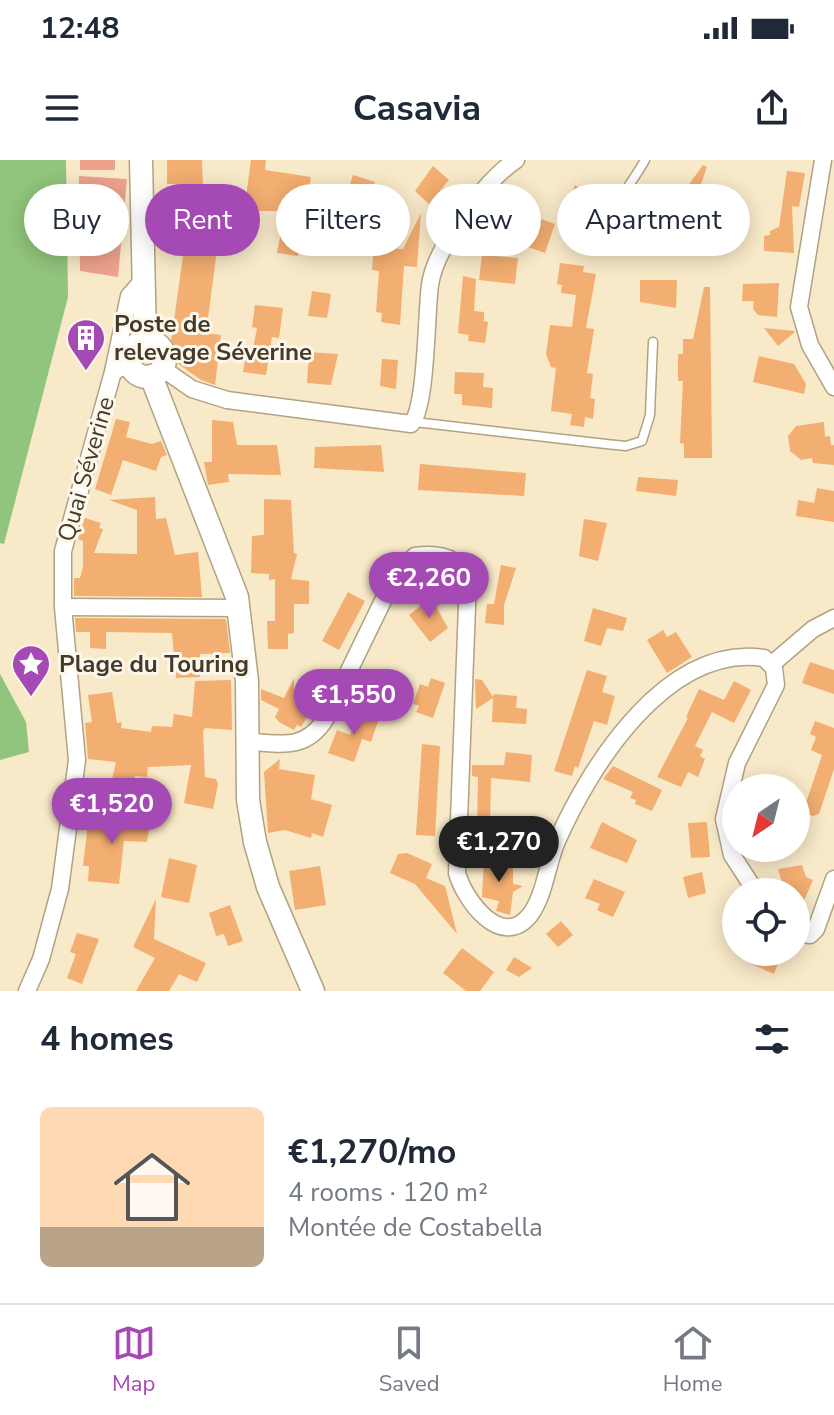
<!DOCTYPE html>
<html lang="en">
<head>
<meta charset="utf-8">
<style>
  body { margin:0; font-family:"Nunito Sans",sans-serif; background:#f2f2f3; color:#1f2937; height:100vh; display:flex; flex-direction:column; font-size:30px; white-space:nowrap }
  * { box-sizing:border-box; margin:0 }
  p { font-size:26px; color:#747a83 }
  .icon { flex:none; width:44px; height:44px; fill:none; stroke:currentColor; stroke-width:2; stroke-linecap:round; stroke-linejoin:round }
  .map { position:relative; height:831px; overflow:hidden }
  .panel { display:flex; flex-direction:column; background:#fff; flex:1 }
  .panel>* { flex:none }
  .banner { position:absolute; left:24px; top:24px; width:786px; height:72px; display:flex; gap:16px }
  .needle { width:52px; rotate:215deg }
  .buttons { position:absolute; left:722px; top:614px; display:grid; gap:16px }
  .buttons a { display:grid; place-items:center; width:88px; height:88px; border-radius:50%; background:#fff; box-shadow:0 4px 20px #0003; font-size:40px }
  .price { position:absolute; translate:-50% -68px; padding:0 18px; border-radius:28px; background:#a549b4; color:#fff; font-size:26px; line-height:52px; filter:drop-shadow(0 2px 4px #0008) }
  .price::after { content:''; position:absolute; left:50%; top:48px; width:24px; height:18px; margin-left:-12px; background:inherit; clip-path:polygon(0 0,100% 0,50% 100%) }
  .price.on { background:#222; color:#fff }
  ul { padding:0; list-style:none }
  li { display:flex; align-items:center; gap:24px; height:200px; padding:0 40px }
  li+li { border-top:2px solid #e0e1e3 }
  li span { display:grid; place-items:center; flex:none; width:224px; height:160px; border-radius:12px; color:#555 }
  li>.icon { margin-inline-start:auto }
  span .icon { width:96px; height:96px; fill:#fffc; stroke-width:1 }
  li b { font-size:34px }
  h2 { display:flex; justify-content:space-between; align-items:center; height:96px; padding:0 40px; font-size:34px }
  .chip { padding:0 28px; border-radius:36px; background:#fff; box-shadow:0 4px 20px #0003; font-size:28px; line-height:72px }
  .chip.on { background:#a549b4; color:#fff }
  .status { display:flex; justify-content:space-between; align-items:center; height:56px; padding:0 40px; background:#fff; direction:ltr }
  .status svg { height:22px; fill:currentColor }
  header { display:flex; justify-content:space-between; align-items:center; height:104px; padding:0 40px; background:#fff; font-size:36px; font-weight:700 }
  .dock { display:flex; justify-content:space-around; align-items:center; height:112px; border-top:2px solid #e0e1e3; background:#fff; font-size:22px; color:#747a83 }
  .dock a { display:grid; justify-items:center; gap:4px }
  .dock .on { color:#a549b4 }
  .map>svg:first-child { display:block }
  .green { fill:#eda28d }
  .water { fill:#91c47c }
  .building { fill:#f3ae71 }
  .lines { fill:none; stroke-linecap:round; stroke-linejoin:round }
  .lane-casing { stroke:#b0a283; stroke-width:11 }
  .street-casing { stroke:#b0a283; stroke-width:19 }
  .secondary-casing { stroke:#b0a283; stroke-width:25 }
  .lane { stroke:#fff; stroke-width:8 }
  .street { stroke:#fff; stroke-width:16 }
  .secondary { stroke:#fff; stroke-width:22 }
  .labels { text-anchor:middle; stroke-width:6; stroke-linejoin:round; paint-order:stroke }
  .poi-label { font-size:24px; font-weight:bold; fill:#413b2e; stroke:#fdf7ea; text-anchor:start }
  .street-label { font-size:24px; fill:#413b2e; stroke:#fdf7ea }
</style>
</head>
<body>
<div class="status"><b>12:48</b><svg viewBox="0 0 49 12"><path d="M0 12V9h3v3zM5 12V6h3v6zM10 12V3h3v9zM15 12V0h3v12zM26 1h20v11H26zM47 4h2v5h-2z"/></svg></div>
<header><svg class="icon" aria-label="menu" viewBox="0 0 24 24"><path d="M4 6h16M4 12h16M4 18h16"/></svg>Casavia<svg class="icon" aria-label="share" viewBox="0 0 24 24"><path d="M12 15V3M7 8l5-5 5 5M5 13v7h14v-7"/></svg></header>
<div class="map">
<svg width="834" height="831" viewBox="0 0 834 831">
  <rect width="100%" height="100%" fill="#f8e9c8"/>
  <g class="green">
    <rect x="80" y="0" width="35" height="10"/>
    <path d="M79,16l48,3 -9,98 -38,-6z"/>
  </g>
  <g class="water">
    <path d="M0,0h66l2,137 -64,247 -4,-1z"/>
    <path d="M0,514l26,48 3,30 -29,8z"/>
  </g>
  <g class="building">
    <path d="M167,0h35l1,24h8v25h4l-1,10 7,1 -15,113 15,2 -6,50 -14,-5 -24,-17 1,-13 -8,-1 13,-93 -12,-2 5,-70h-9z"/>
    <path d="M251,0h15l-1,10 46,7 -13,79 -21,-3 8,-42h-41z"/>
    <path d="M703,5l4,2 -17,48 -20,-7 9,-20 6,2z"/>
    <path d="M433,6l16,14 -20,24 -14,-13z"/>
    <path d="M787,11l18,2 -6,34 -7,-1 2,47 -30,-2v-15l6,-1v-4l9,-4z"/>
    <path d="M353,15l22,7 -10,31 -22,-6z"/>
    <path d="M575,25l15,10 -9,23 -22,5z"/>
    <path d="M421,53l-4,54 -13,-1 -4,59 -19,-3 1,-9 -6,-1 3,-41 -7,-1 2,-23 29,2z"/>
    <path d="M530,55l25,9 -10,29 -25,-9z"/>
    <path d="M482,95l36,3 -3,26 -36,-4z"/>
    <path d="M560,103l24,3 -1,6 13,2 -10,54 8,1 -7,44 6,1 -3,24 5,1 -2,20 -8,-2 -1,10 -14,-2 2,-11 -21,-3 5,-43 -5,-1 -5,-13 4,-29 22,2 4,-32 -15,-2 1,-8 -5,-1z"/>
    <path d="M463,116l13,3 -2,32 10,1v9l4,1 -3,21 -17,-2 1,-6 -11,-2z"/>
    <path d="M640,120h37l-1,28 -36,-6z"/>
    <path d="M779,123l-2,34 -19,-2 -5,-6 1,-8h-12l1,-17z"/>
    <path d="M704,127h6l2,171h-28v-14l-4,-1 3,-62h-5v-27h5v-15h10z"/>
    <path d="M312,131l19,3 -4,24 -19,-2z"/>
    <path d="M255,145l28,3 -4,30 -7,-1 -6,38 -23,-3 3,-18h6l5,-26 -5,-1z"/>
    <path d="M764,168l30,3 1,1 -17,14z"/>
    <path d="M309,192l29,2 -7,31 -24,-2z"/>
    <path d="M759,196l35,8 12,20 -2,10 -51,-12z"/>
    <path d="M382,199l16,1 -2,29 -16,-3z"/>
    <path d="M455,212l29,1 -1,14 10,1 -1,20 -30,-3v-11h-8z"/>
    <path d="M116,259l14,3 -4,15 26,7 9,-3 6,14 -6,2 -5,14 -33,-11 -12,35 -16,-6z"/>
    <path d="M212,260l21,2 4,23h40l4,30 -53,-1 1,8 -21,3 -4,-23h8z"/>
    <path d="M824,262l1,15 5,-1 1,9h3v20l-21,-2 -1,-5 -11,2 -11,-9 -2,-15 8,-10z"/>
    <path d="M381,285l3,27 -70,-4 1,-21z"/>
    <path d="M420,304l106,9 -2,23 -106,-6z"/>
    <path d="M638,317l40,3 -2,16 -40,-5z"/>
    <path d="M817,328l17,3v31l-38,-6 2,-16 16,3z"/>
    <path d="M155,337l1,22 10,-1 9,37 23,-3 4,45 -128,-1v-18h6l3,-11v-26l-5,-2 7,-21 16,5 -2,5 4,1 -9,24 43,1v-44l-28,-10z"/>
    <path d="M264,339l27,1 3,53 3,1 -6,25 18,2v23h-15v29l-6,1v15h-20l-1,-28h8v-42l-6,1v-6l-18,-1 1,-37 12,-1z"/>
    <path d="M584,359l23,4 -9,38 -19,-5z"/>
    <path d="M501,405l15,3 -12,37v20l-19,-2 2,-19h7z"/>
    <path d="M348,432l17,9 -26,49 -17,-9z"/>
    <path d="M431,438l17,30 -18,14 -21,-27z"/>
    <path d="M593,448l34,10 -4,13 -16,-3 -6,18 -17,-5z"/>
    <path d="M75,458l151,1 4,34 -30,1v23l-24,1 -4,-45 -66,-1v17l-16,-1v-16h-14z"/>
    <path d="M663,470l4,7 9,-5 16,25 -25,16 -20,-33z"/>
    <path d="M810,502l24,8v24l-32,-11z"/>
    <path d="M587,510l20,6 -5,16 13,4 -8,29 -13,-4 -16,47 -3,-2 -3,10 -18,-5z"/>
    <path d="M310,517l16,7 -25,43 -4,-2 -3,5 -15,-8 -4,-5 4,-8 -18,-9v-11l23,9 10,-20v24l3,1z"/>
    <path d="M431,518l14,5 -12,35 -17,-6 3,-6 -6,-2 7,-20 8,3z"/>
    <path d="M475,519l7,1 11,17 1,-3 23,2 -1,12 11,1 -1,15 -34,-2 1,-24 -17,11z"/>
    <path d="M231,520l1,50 -27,-2 -2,3 2,46 11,2 2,5 -5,25 -29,-6 7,-38 -43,2 -1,10 -12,-1 -4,25 -23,-4 8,-35 -28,-3 -3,-36 7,-1 -4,-27 24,-3 5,31 5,-1 -1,6 30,4 1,-6 20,1 2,-13 18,3 3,-36z"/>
    <path d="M734,521l17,9 -17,33 -22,-11 -17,34 8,4 -3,6 5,3 -7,18 -10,-5 -7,15 -24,-10 31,-59 -2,-1 13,-28 25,11z"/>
    <path d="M359,551l20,7 -8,24 -9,-3 -8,23 -26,-9 9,-23 13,5z"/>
    <path d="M815,561l19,7v41l-15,45 -6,2 -15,-5 4,-12 5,1 15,-45 -11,-5 5,-13 -6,-3z"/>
    <path d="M422,584l18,2 -5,90 -19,-1z"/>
    <path d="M506,592l26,3 -2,27 -39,-4 -1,50h-13l1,-51 -6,-1v-11h32z"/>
    <path d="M280,599l-1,10 36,6 -4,24 21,6 -9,32 -11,-4 -1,5 -26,-8 -17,3 -4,-61z"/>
    <path d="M613,606l49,24 -10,21 -17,-7 1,-4 -6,-2 3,-6 -30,-13z"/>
    <path d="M143,643l10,2 -6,37 -23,-1 -5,43 -31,-3 1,-15h-6l5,-43 14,3 2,-8 37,5 8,-9z"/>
    <path d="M602,662l35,18 -10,23 -37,-15z"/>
    <path d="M707,662l3,35 -19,1 -3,-35z"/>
    <path d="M407,693l25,11 -6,14 19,8 12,48 -42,-50 -25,-11 8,-19z"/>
    <path d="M484,697l15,1v7l14,-1v20l10,2 -10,6 -3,23 -14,-4 3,-10 -17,-4z"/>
    <path d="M169,698l28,7 -8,38 -28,-6z"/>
    <path d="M802,705l4,12 7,3 -17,39v-27h-11l-7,-23z"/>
    <path d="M320,706l6,39 -31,5 -6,-39z"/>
    <path d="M702,712l4,21 -18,5 -5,-21z"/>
    <path d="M594,719l31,13 -12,25 -16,-7 3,-6 -15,-6z"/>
    <path d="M156,739l-2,40 52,24 -9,19 -18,-8 -10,17h-33l19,-33 -22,-11z"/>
    <path d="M230,745l13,36 -15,5 -4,-12 -8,2 -7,-23z"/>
    <path d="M561,761l12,14 -15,12 -12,-13z"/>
    <path d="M77,773l22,6 -17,45 -15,-6 9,-24 -6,-2z"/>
    <path d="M462,788l32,24 -14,19h-14l-23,-18z"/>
    <path d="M751,792h31l-8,22 -27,-12z"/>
    <path d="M514,797l18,11 -13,9 -13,-7z"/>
  </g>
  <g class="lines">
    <defs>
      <g id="lane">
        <path d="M603,77c3,-23 30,-55 42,-77"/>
        <path d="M415,262l191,22 20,2 16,-5 8,-26 3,-73"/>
      </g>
      <g id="street">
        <path d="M823,0l-24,147 11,38 24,42"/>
        <path d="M113,212l16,-76 15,-17"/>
        <path d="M169,213l23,16 35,11 184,24c16,-16 15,-112 19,-139 5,-37 55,-105 86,-125"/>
        <path d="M63,447l177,1"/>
        <path d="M772,504l41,-35 21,-11"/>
        <path d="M245,581c35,3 61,10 81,-23l70,-144 19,-18c23,-3 44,1 53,23l-11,294c7,26 44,78 73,42 15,-20 17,-51 27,-74 34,-77 110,-197 207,-183l10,10 2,17 -39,78 -13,56 8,36 24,37"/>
        <path d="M72,642l66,11"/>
        <path d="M796,773l14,2 6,-6 18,-50"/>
        <path d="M27,831l14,-32 19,-70 17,-129 -14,-153v-56l50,-179 17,-9"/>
      </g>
      <g id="secondary">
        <path d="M141,0l4,181"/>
        <circle cx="147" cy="199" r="18"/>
        <path d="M151,216l86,221 10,84 1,119 7,42 13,45 45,104"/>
      </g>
    </defs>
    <use href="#lane" class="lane-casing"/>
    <use href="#street" class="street-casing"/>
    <use href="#secondary" class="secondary-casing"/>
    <use href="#lane" class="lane"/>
    <use href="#street" class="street"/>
    <use href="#secondary" class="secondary"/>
  </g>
  <defs>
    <symbol id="building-pin" viewBox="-11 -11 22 30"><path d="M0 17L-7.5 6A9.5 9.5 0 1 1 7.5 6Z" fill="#a549b4" stroke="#fdf7ea"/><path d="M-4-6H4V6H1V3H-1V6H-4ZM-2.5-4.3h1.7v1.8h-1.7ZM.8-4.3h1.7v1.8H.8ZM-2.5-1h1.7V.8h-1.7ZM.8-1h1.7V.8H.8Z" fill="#fff"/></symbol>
    <symbol id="sight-pin" viewBox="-11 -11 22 30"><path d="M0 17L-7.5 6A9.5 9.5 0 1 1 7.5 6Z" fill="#a549b4" stroke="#fdf7ea"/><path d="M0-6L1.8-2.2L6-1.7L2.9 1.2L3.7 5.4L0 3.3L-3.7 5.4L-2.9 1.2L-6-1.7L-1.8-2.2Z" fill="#fff"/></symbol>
  </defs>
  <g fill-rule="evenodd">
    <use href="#building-pin" x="64" y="156" width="44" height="60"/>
    <use href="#sight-pin" x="9" y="482" width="44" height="60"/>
  </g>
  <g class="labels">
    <g class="poi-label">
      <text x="114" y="172">Poste de<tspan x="114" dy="28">relevage Séverine</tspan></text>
      <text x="59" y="512">Plage du Touring</text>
    </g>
    <g class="street-label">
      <text transform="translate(86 309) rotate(-74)" y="8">Quai Séverine</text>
    </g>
  </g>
</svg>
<div class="buttons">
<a><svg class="needle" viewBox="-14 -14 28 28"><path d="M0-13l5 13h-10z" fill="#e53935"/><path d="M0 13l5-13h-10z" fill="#747a83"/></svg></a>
<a><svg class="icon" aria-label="locate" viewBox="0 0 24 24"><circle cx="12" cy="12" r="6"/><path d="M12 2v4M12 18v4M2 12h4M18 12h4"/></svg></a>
</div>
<b class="price" style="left:429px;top:460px">€2,260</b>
<b class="price" style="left:354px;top:577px">€1,550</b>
<b class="price" style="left:112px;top:686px">€1,520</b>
<b class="price on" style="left:499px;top:724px">€1,270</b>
<div class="banner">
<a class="chip">Buy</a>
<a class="chip on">Rent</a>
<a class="chip">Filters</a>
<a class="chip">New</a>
<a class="chip">Apartment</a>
</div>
</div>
<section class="panel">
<h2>4 homes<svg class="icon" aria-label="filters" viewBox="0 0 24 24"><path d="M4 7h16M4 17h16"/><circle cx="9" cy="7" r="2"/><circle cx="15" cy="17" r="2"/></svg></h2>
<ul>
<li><span style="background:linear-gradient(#ffd9b3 75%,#b9a48a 0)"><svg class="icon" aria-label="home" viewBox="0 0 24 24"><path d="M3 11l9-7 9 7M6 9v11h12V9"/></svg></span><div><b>€1,270/mo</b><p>4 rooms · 120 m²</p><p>Montée de Costabella</p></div></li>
</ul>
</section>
<nav class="dock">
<a class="on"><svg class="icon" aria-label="map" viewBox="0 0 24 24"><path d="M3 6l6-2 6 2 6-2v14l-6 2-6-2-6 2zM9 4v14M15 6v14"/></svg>Map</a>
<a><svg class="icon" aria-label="saved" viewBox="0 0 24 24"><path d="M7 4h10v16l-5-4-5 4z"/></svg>Saved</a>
<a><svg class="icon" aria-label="home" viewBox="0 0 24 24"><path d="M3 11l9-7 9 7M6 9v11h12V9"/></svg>Home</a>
</nav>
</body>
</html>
